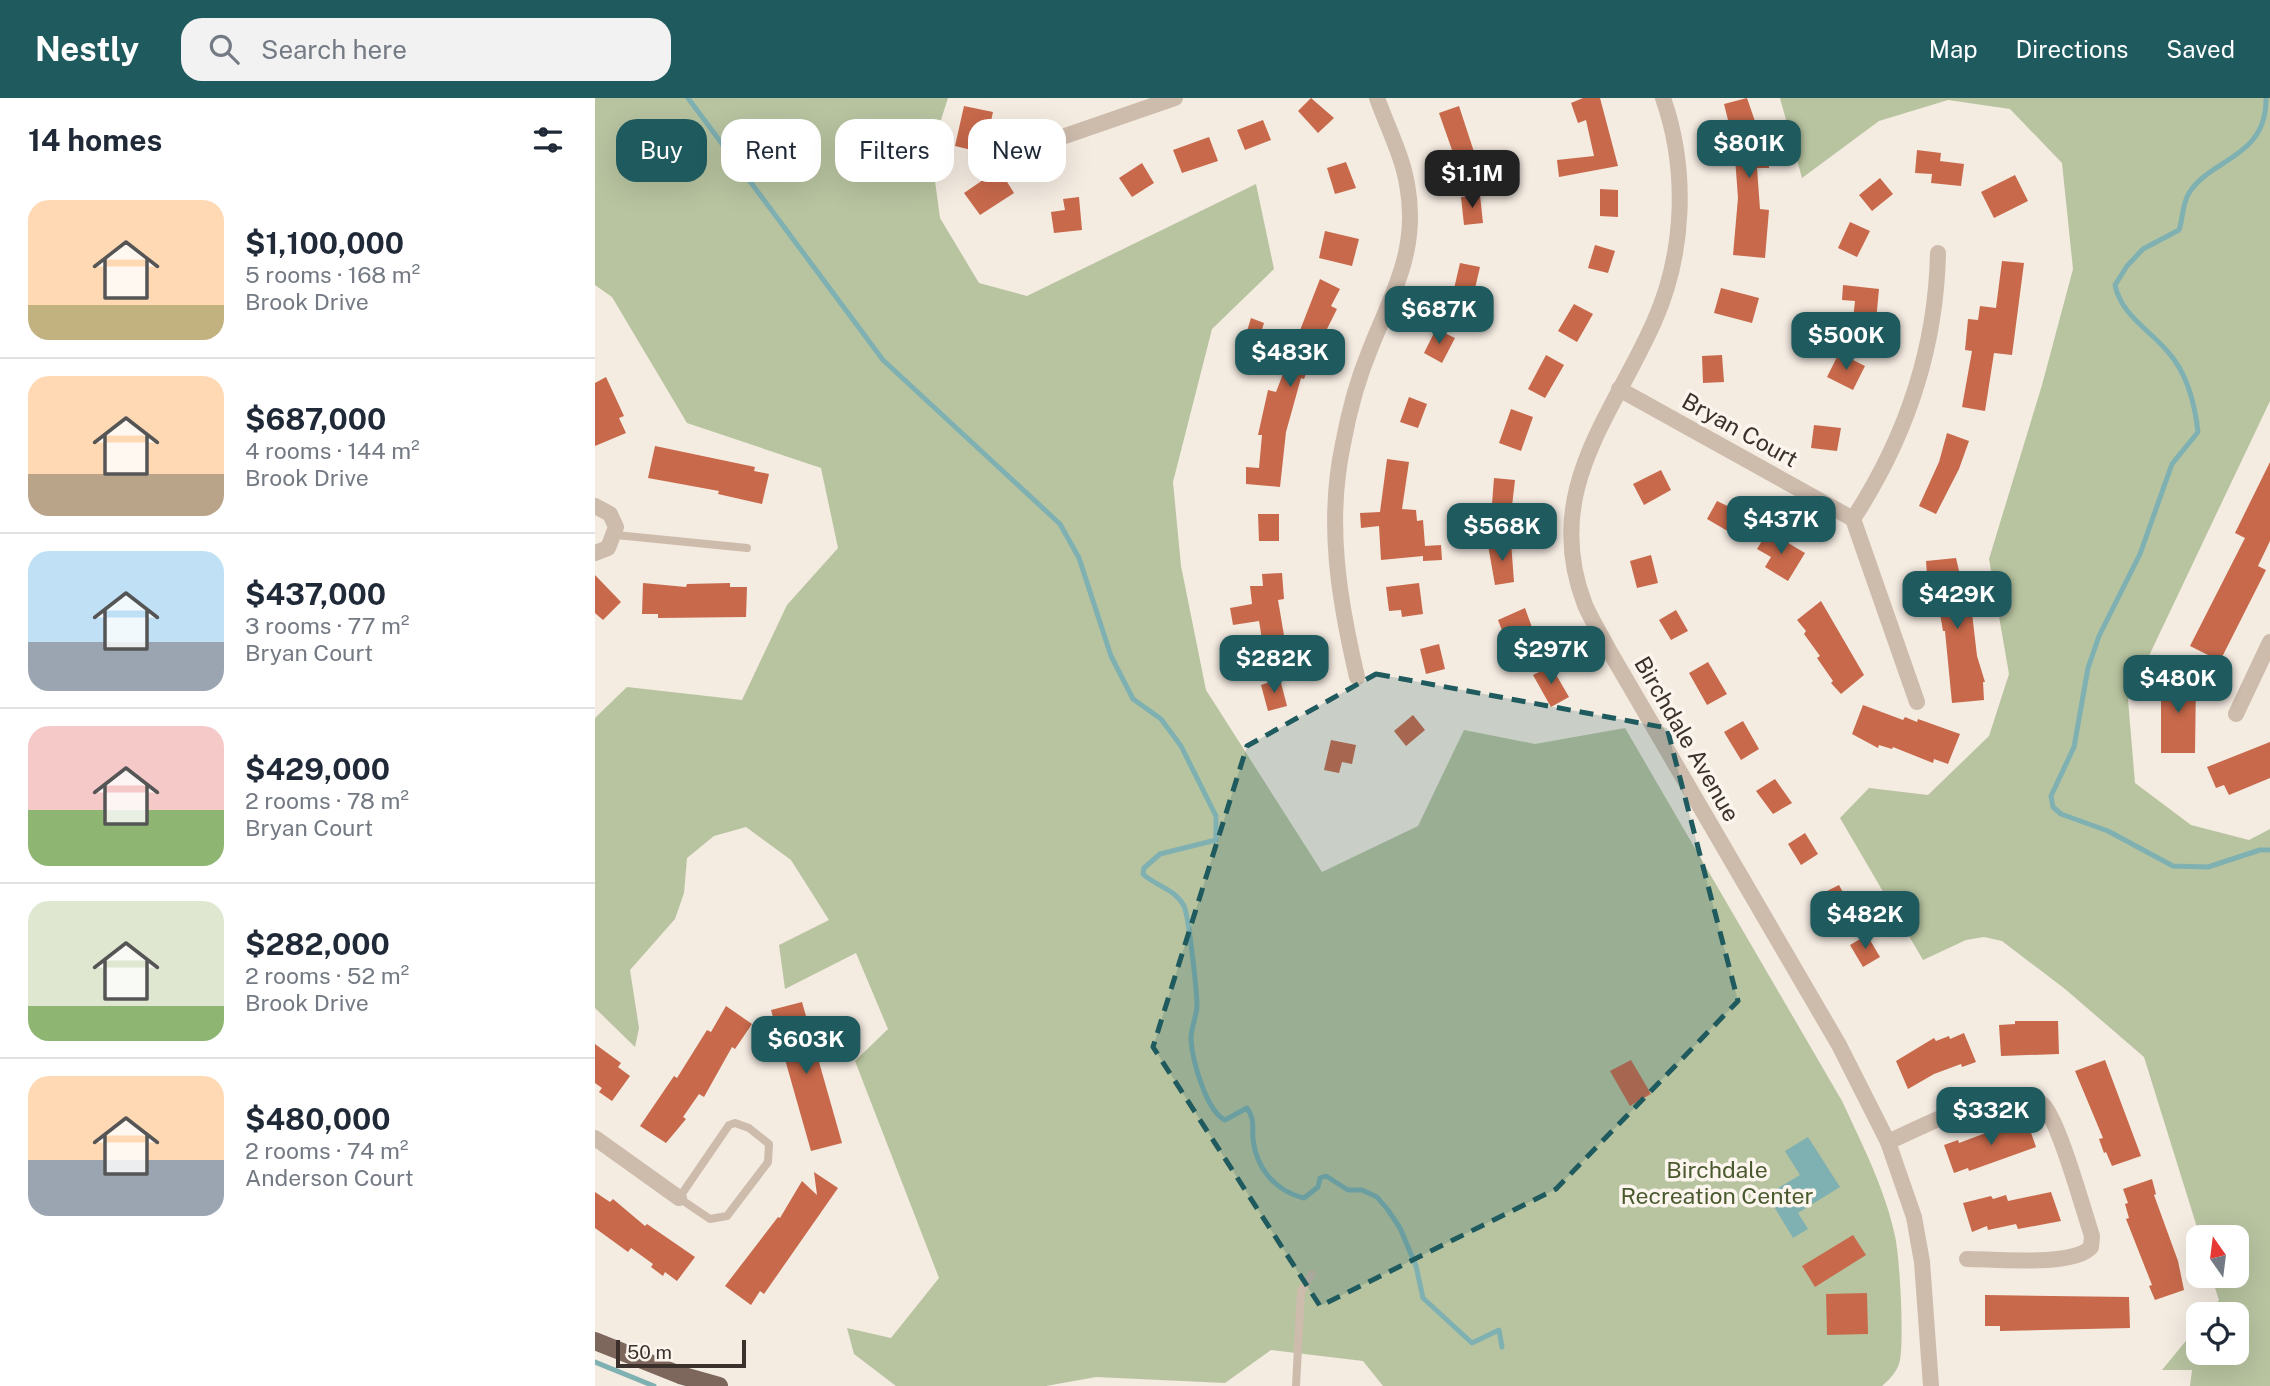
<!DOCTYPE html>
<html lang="en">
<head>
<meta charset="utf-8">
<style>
  body { margin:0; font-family:"Public Sans",sans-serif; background:#f2f2f3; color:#1f2937; height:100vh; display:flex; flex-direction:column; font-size:26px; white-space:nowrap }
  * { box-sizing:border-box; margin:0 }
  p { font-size:23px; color:#747a83 }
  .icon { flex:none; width:38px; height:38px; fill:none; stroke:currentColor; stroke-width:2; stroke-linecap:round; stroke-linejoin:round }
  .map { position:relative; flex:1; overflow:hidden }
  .details { display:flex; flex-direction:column; background:#fff; width:595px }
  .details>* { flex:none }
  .top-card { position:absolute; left:21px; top:21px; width:665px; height:63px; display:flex; gap:14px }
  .needle { width:46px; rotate:346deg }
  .buttons { position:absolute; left:1591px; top:1127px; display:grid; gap:14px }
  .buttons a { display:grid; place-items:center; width:63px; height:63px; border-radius:14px; background:#fff; box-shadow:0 7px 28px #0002; font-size:35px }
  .scale { position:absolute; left:21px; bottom:18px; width:130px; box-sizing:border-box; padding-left:7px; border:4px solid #3b302b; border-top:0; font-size:19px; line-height:24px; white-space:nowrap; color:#3b302b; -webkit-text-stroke:5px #fbf5ee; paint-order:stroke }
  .price { position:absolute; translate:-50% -60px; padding:0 16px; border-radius:14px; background:#1f5a5e; color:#fff; font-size:23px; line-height:46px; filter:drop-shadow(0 2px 4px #0008) }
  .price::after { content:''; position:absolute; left:50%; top:42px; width:21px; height:16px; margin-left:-10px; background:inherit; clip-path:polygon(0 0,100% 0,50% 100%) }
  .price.active { background:#222; color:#fff }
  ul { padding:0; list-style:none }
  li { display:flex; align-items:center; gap:21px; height:175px; padding:0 28px }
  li+li { border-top:2px solid #e0e1e3 }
  li span { display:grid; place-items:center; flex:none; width:196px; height:140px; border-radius:21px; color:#555 }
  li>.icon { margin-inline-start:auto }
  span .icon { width:84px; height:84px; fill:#fffc; stroke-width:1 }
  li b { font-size:30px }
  h2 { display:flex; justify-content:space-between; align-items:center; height:84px; padding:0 28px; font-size:30px }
  .tag { padding:0 24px; border-radius:21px; background:#fff; box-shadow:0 7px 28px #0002; font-size:24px; line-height:63px }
  .tag.active { background:#1f5a5e; color:#fff }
  header { display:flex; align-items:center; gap:42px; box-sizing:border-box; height:98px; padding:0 35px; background:#1f5a5e; color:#fff }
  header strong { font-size:33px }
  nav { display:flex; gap:38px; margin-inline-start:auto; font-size:24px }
  .search { width:490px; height:63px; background:#f2f2f3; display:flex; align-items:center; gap:18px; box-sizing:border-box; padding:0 24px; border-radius:21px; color:#747a83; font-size:26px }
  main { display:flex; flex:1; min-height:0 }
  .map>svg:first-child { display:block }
  .green { fill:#b8c4a0 }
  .water { fill:#7fb0b2 }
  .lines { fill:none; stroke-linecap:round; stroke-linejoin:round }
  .stream { stroke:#7fb0b2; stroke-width:5 }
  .building { fill:#c8694b }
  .service { stroke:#cdbbac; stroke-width:8 }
  .minor { stroke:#cdbbac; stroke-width:16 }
  .primary { stroke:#7d675c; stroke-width:18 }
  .marked { fill:#1f5a5e; fill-opacity:0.2; stroke:#1f5a5e; stroke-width:5; stroke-dasharray:14 9; stroke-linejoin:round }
  .labels { text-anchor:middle; stroke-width:7; stroke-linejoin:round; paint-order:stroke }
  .street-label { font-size:23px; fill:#3b302b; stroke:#fbf5ee }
  .park-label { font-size:23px; fill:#4a5a2e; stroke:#fbf5ee }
</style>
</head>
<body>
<header>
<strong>Nestly</strong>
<div class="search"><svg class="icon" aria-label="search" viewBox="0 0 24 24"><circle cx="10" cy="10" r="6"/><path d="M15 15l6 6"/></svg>Search here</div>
<nav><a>Map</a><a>Directions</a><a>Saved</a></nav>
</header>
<main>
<section class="details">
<h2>14 homes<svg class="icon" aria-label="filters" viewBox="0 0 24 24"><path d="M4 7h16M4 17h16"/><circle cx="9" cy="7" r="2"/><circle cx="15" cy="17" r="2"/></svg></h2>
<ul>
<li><span style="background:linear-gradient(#ffd9b3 75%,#c2b280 0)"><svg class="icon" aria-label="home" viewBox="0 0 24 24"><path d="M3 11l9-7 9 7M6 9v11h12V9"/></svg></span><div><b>$1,100,000</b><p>5 rooms · 168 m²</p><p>Brook Drive</p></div></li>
<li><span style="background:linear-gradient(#ffd9b3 70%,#b9a48a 0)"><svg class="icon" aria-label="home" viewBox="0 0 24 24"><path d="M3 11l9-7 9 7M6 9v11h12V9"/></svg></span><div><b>$687,000</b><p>4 rooms · 144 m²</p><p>Brook Drive</p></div></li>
<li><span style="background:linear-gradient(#bfe0f5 65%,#9aa5b1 0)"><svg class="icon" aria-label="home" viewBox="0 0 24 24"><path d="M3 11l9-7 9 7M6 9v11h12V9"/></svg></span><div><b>$437,000</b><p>3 rooms · 77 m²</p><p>Bryan Court</p></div></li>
<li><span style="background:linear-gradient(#f6c9c9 60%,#8fb573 0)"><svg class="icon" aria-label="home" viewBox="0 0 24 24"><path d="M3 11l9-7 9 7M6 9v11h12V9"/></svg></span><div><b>$429,000</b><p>2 rooms · 78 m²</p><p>Bryan Court</p></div></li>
<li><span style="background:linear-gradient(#dfe7d0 75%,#8fb573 0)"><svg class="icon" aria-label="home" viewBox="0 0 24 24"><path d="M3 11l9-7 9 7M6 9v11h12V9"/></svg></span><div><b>$282,000</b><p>2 rooms · 52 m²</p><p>Brook Drive</p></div></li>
<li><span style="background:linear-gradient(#ffd9b3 60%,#9aa5b1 0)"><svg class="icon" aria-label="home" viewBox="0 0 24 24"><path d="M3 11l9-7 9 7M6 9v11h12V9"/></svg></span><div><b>$480,000</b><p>2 rooms · 74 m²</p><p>Anderson Court</p></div></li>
</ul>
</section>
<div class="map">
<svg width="1675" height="1288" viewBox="0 0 1675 1288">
  <rect width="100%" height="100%" fill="#f4ebe1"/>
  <g class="green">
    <path d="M0,0h353l-17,53 9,67 39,65 48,13 229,-112 18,85 -62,60 -39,153 8,84 25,124 116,182 96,-46 46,-96 71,14 90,-16 217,373c20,43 43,88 53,135 5,22 9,103 5,124 -2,11 -10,19 -18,26h-499l-20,-25 -92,-11 -46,33 -129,-6 -50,9h-150l-42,-32 -7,-26 44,10 48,-60 -84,-217 33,-32 -32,-76 -71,36 -6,-44 50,-25 -38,-60 -45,-33 -32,9 -27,22 -3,35 -9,26 -45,51 9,58 -4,19 -40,-39v-290l32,-31 115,13 45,-95 51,-57 -17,-80 -134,-45 -75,-126 -17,-12z"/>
    <path d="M1185,0h490v303l-142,299 7,83 56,42 58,15 21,-11v557h-80l2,-16h-30l36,-44v27h39v-39h-30l12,-14 -8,-24h26v-39h-37l-56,-180 -79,-68 -63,-48 -18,-4 -18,3 -43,20 -83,-142 29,-30 59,7 61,-59 20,-62 -20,-115 53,-174 31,-116 -11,-106 -52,-54 -62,-9 -69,21 -77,57z"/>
  </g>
  <path class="water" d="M1213,1039l32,50 -42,26 10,16 -15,9 -26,-43 33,-20 -15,-24z"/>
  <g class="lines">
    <g class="stream">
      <path d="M93,0l195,262 177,164 19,34 32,98 22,43 28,20 20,27 35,70v24l-56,14 -16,14 -1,6c14,13 31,14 41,32 5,11 13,86 13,101 -1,11 -6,21 -6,32 1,20 15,72 34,81l22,-12c8,11 5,18 6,31 3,29 22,52 51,59l14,-11 2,-9 6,-2 22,14h14l15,7 11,13 12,18 16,38 7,32 49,45 27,-13 3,17"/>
      <path d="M1671,0c1,60 -55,60 -77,95 -7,11 -6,26 -10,37l-36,19 -16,17 -12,19c6,30 35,45 53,67 19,21 27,53 30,80l-26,32 -32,90 -41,82 -11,32 -14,79 -23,49 2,11 8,7 47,17 65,35 35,1 52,-17h10"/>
      <path d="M0,1264l59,24"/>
    </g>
  </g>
  <g class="building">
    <path d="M716,0l23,20 -16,15 -20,-22z"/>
    <path d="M988,0h17l18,68 -59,11 -2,-17 37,-4 -8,-36 -8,3 -7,-20z"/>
    <path d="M1152,0l11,32 9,-2 2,40h-12l3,41 9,1 -4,48 -32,-3 5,-57 -4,-54 -10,-40z"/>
    <path d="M369,8l29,6 -9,41 -29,-7z"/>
    <path d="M864,8l18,55 -19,6 -19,-54z"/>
    <path d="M668,22l8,20 -26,10 -8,-20z"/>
    <path d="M614,39l9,24 -36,12 -9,-23z"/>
    <path d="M1322,52l24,3 -1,8 24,3 -3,22 -30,-3 1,-9 -17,-1z"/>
    <path d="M751,64l10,26 -21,6 -8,-26z"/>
    <path d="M547,65l12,20 -22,14 -13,-19z"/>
    <path d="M404,71l15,24 -34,22 -16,-22z"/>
    <path d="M1420,77l13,26 -34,17 -13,-26z"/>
    <path d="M1285,80l13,16 -21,17 -13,-16z"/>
    <path d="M1005,91l18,1v27l-18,-1z"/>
    <path d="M885,97l3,28 -19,2 -3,-28z"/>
    <path d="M484,99l3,33 -28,3 -3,-21 14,-2 -2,-11z"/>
    <path d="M1255,124l20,9 -13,26 -19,-9z"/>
    <path d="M730,133l34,8 -7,27 -33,-8z"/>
    <path d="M1000,147l20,6 -7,22 -20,-5z"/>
    <path d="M1407,163l22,2 -12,92 -18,-2 -9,58 -23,-4 10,-56 -7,-1 3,-31 10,1 2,-14 16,2z"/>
    <path d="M865,165l20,4 -7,30 -20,-4z"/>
    <path d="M725,181l20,10 -9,17 6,3 -12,24 -4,-2 -17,48 -3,-1 -15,54 -6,55 -34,-3v-17l13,1 3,-33h-4l10,-45 8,2z"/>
    <path d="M1248,187l36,4 -3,32 -23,-2 2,-18 -13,-1z"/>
    <path d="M1126,190l38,10 -7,25 -38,-10z"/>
    <path d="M979,206l19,10 -16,28 -19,-11z"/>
    <path d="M656,220l13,5 -4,13 -13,-5z"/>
    <path d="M841,231l19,9 -13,25 -18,-10z"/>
    <path d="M1244,255l26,13 -12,24 -26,-13z"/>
    <path d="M951,257l18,10 -19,33 -17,-9z"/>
    <path d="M1127,257l2,27 -21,1 -1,-27z"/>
    <path d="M11,279l18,39 -5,2 7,15 -31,13v-63z"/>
    <path d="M814,299l18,7 -9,24 -18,-6z"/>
    <path d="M916,311l22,8 -12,34 -22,-8z"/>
    <path d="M1219,327l27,3 -4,23 -26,-3z"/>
    <path d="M1352,335l22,8 -10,28 -23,45 -17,-8 20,-44z"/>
    <path d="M60,348l100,21 -1,4 15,3 -7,30 -44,-10 1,-3 -71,-13z"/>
    <path d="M792,361l22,3 -7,47 14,1 1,11 6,-1 2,26 16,-1 1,15 -19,1v-5l-42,4 -2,-34 -18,2 -1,-15 20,-1z"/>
    <path d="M1675,364v79l-12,25 8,4 -46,91 -30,-15 55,-108 -10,-5z"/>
    <path d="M1066,372l10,20 -27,15 -11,-21z"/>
    <path d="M899,380l21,2 -3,26 -20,-2z"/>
    <path d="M1122,403l25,12 -11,20 -24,-14z"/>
    <path d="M663,416h21v27h-20z"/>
    <path d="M1173,433l37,22 -17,28 -23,-14 6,-10 -14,-8z"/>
    <path d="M916,444l3,40 -19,3 -7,-40z"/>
    <path d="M1056,457l7,28 -21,5 -7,-27z"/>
    <path d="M1361,460l13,55h3l5,43 8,26h-2l1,18 -32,3 -7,-72h-2l-5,-29h-2l-2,-14 -2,1 -2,-14h-3l-1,-14z"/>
    <path d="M687,475l2,26 -6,1 9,53 -22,4 -6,-36 -26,4 -3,-17 22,-4 -2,-18h13l-1,-12z"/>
    <path d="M0,477l26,27 -18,18 -8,-7z"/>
    <path d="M48,485l43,4 1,-3 43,-1v4h17l-1,30 -88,1v-4h-16z"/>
    <path d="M824,485l4,31 -21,3 -1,-7 -12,1 -3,-24z"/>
    <path d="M1226,503l43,74 -23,19 -10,-11 2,-2 -16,-23 3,-2 -16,-22 2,-3 -9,-11z"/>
    <path d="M930,510l13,36 -17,7 -10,-21 -8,3 -5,-13z"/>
    <path d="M1081,512l12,21 -17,9 -12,-20z"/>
    <path d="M844,546l6,25 -19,5 -6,-25z"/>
    <path d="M1113,564l19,32 -20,11 -18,-32z"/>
    <path d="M956,568l18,31 -18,10 -18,-32z"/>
    <path d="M1566,579h35l-1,76h-34z"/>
    <path d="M685,581l7,27 -19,5 -7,-26z"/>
    <path d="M1268,607l40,15 2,-3 12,5 1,-3 42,15 -12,30 -14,-5 -1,4 -40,-16 -1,2 -13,-4 -1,3 -26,-14z"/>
    <path d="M818,617l12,15 -19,16 -12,-15z"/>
    <path d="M1148,623l16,28 -18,11 -17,-28z"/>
    <path d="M736,642l25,5 -4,19 -10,-2 -3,11 -15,-3z"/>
    <path d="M1675,644v36l-41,17 -5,-10 -8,3 -9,-21z"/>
    <path d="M1180,681l17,24 -19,11 -17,-23z"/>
    <path d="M1210,735l13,21 -17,11 -13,-21z"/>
    <path d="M1244,787l15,28 -20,10 -15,-28z"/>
    <path d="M1272,837l13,22 -17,10 -13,-22z"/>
    <path d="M207,904l40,141 -31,8 -40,-141z"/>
    <path d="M131,908l26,18 -17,25 -3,-2 -28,50 -5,-3 -16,23 3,2 -20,24 -26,-17 34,-50 3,2 30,-48 4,2z"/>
    <path d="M1420,923h43l1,33 -58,2 -2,-31 16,-1z"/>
    <path d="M1369,935l12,29 -14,5 -1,-3 -27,10 -26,15 -12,-28 38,-23 2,3 13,-5 1,3z"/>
    <path d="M0,946l26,19 -3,4 12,9 -18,25 -13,-9 3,-4 -7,-5z"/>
    <path d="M1036,962l20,34 -21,12 -20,-35z"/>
    <path d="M1510,962l36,96 -29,10 -6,-14 -2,1 -5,-14 4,-1 -28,-67z"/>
    <path d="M1431,1020l10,29 -67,24 -1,-3 -14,5 -10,-28 14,-5 1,3z"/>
    <path d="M219,1074l24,16 -74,106 -4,-3 -9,14 -26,-19 53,-69 2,1 22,-37 15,14z"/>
    <path d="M1557,1081l4,15 -2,1 24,66 6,29 -29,10 -6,-14 3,-1 -26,-66 3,-1 -4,-14 3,-1 -5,-14z"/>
    <path d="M0,1094l15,10 3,-3 32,27 2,-2 48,33 -18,24 -12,-9 -2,4 -12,-9 2,-3 -22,-16 -3,4 -33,-24z"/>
    <path d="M1456,1094l10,29 -43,8 -2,-5 -28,6 -1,-4 -15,6 -9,-29 28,-7 2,3 13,-4 2,6z"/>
    <path d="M1258,1137l13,20 -51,32 -13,-21z"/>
    <path d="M1272,1195l1,41 -41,1 -1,-41z"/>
    <path d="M1390,1197l144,2 1,31 -130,3v-5h-15z"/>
  </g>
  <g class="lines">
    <g class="service">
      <path d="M21,437l131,13"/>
      <path d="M140,1025l14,5 20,16 -1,18 -41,54 -17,3 -31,-21 50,-73z"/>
      <path d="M701,1288l5,-95 11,-17"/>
    </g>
    <g class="minor">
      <path d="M1068,0c25,71 22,155 -9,224 -42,95 -113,170 -69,283 7,16 17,32 25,47l229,393 49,97 26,75 8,45 9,124"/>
      <path d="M467,39l113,-39"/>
      <path d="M1024,291l234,130 64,183"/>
      <path d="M0,408l15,8 6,13 -8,21 -13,5"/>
      <path d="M1258,421c52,-80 83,-169 85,-266"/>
      <path d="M762,579c-18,-77 -31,-154 -14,-233 6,-33 15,-66 28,-97 23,-57 48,-99 36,-163 -5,-29 -20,-58 -30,-86"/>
      <path d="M1641,616l34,-72"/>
      <path d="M0,1040l84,60"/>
      <path d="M1293,1044c33,-14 127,-67 155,-37 16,16 40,104 49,131l-1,11c-17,20 -97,12 -124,12"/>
    </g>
    <path class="primary" d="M0,1243l85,34 39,11"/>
  </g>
  <path class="marked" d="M781,576l291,54 71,273 -182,188 -236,117 -167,-259 94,-301z"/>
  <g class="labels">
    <g class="street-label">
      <text transform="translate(1145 332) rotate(29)" y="8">Bryan Court</text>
      <text transform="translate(1092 641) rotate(60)" y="8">Birchdale Avenue</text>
    </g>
    <g class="park-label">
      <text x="1122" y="1080">Birchdale<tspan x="1122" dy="26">Recreation Center</tspan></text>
    </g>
  </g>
</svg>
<div class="buttons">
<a><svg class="needle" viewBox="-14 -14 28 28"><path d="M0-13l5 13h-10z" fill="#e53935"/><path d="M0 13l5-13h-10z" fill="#747a83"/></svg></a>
<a><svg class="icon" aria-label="locate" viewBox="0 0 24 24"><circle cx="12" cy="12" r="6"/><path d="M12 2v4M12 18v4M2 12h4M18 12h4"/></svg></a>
</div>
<div class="scale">50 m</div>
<b class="price" style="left:1154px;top:82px">$801K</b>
<b class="price active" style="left:877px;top:112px">$1.1M</b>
<b class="price" style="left:844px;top:248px">$687K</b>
<b class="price" style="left:1251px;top:274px">$500K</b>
<b class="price" style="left:695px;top:291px">$483K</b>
<b class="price" style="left:1186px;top:458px">$437K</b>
<b class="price" style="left:907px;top:465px">$568K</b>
<b class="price" style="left:1362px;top:533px">$429K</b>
<b class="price" style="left:956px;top:588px">$297K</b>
<b class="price" style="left:679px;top:597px">$282K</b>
<b class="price" style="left:1583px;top:617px">$480K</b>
<b class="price" style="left:1270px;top:853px">$482K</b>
<b class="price" style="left:211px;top:978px">$603K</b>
<b class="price" style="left:1396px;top:1049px">$332K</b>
<div class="top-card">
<a class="tag active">Buy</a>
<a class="tag">Rent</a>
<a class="tag">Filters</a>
<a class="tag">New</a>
</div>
</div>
</main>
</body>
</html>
